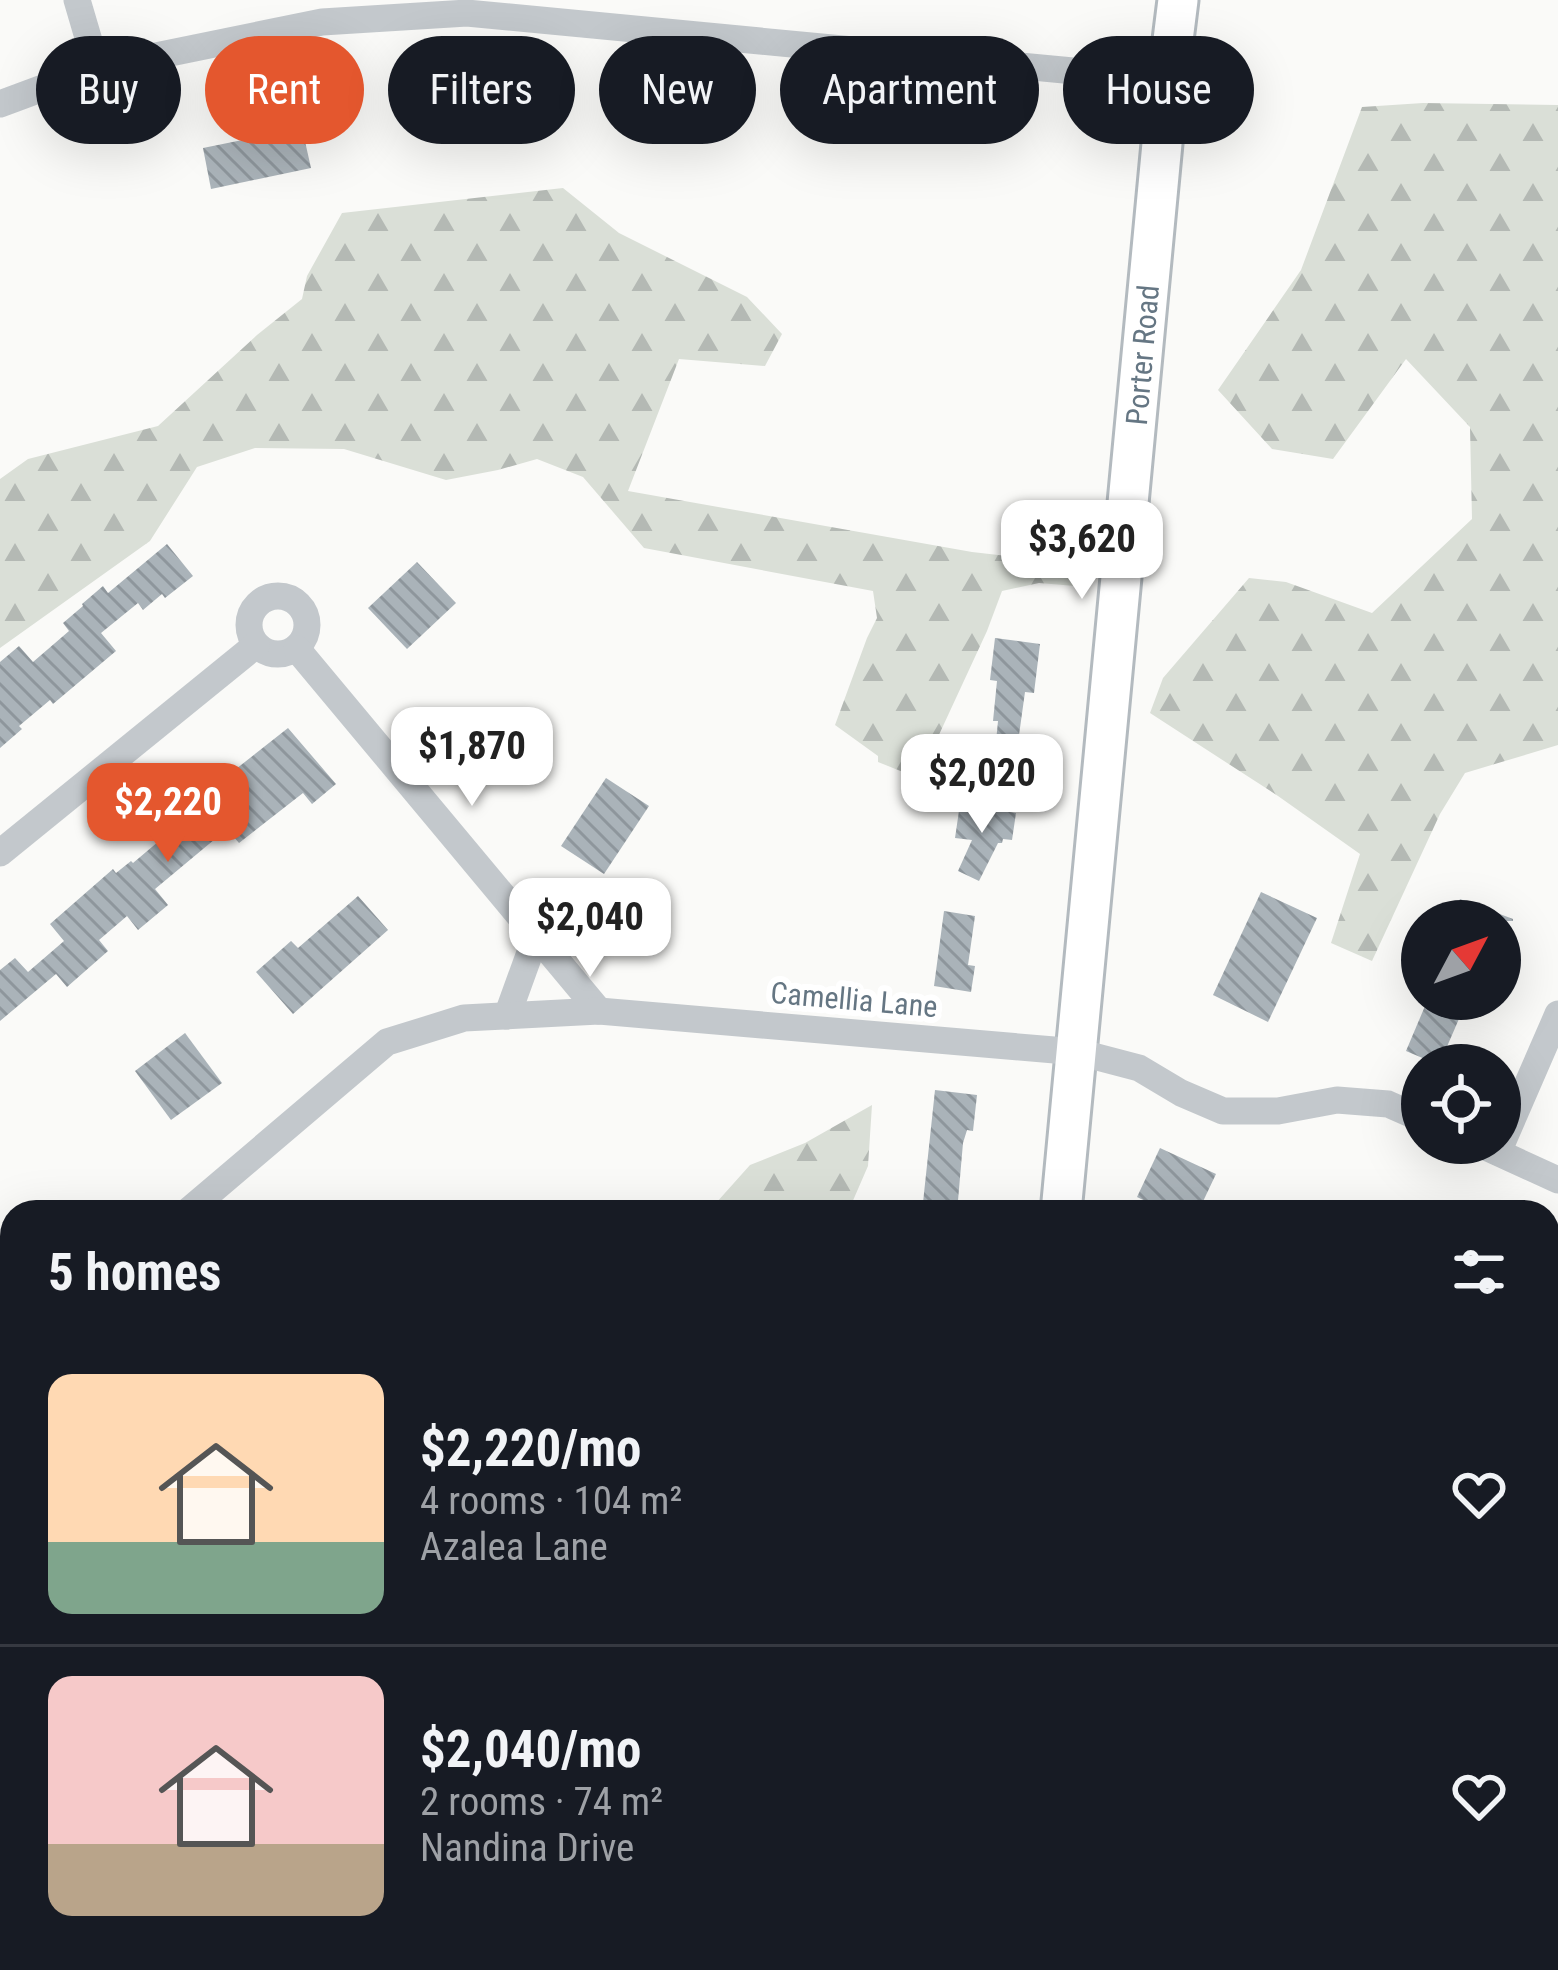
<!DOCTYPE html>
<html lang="en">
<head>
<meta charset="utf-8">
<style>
  body { margin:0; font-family:"Roboto Condensed",sans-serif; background:#20242c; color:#f1f3f6; height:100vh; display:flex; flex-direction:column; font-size:45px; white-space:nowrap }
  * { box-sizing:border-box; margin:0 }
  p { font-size:39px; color:#9ea1a6 }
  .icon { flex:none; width:66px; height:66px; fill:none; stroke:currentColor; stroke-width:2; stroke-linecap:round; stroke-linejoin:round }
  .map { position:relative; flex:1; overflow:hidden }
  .details { position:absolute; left:0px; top:1200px; width:1560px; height:771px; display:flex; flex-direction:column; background:#171b24; border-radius:36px 36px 0 0; box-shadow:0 12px 48px #0002 }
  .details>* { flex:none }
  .top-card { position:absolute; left:36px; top:36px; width:1488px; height:108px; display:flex; gap:24px }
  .needle { width:78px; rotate:49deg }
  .controls { position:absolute; left:1401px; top:900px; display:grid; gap:24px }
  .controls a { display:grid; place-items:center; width:120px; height:120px; border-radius:50%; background:#171b24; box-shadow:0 12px 48px #0002; font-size:60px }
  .price { position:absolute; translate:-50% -102px; padding:0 27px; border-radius:24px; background:#fff; color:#222; font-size:39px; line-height:78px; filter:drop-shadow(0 3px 6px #0008) }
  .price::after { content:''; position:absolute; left:50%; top:72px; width:36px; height:27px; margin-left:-18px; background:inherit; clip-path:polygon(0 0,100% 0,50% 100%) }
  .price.on { background:#e4572e; color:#fff }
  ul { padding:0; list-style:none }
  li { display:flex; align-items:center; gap:36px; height:300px; padding:0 48px }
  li+li { border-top:3px solid #363941 }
  li span { display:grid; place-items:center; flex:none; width:336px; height:240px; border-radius:24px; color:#555 }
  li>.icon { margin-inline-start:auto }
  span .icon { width:144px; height:144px; fill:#fffc; stroke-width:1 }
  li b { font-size:51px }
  h2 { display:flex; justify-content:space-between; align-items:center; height:144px; padding:0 48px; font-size:51px }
  .pill { padding:0 42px; border-radius:54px; background:#171b24; box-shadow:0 12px 48px #0002; font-size:42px; line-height:108px }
  .pill.on { background:#e4572e; color:#fff }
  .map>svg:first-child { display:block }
  .forest { fill:url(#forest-firs) }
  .building { fill:url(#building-back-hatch) }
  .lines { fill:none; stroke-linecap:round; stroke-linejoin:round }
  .secondary-casing { stroke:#b3babf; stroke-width:45 }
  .minor { stroke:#c3c8cc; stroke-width:27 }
  .secondary { stroke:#fff; stroke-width:39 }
  .labels { text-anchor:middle; stroke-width:12; stroke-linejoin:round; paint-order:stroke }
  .street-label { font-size:30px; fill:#657683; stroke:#fff }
</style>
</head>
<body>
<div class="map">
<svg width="1558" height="1970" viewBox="0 0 1558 1970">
  <defs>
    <pattern id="forest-firs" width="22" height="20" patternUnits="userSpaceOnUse" patternTransform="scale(3)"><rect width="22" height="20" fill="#dadfd7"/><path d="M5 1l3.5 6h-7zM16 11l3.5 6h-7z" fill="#b4b9b4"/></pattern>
    <pattern id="building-back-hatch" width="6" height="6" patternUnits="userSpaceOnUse" patternTransform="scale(3)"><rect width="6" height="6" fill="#aab3b9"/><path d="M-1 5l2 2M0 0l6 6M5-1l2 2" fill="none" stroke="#8e969c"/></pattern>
  </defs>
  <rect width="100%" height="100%" fill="#fafaf8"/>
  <g class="forest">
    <path d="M1423,103l135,2v640l-93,28 -25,41 -68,147 -41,-18 29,-89 -82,-58 -128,-83 13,-35 86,-100 37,4 86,31 100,-94 -2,-92 -64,-68 -73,100 -61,-10 -54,-59 83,-120 61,-163z"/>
    <path d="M563,188l56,45 128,64 35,37 -17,32 -86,-7 -51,132 344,61 95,11 15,15 -7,8 -36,-3 -37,8 -15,40 -62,134 -22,7 -25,-10v-6l-43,-31 32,-87 10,-20 -4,-27 -229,-43 -61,-71 -46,-18 -39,11 -52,10 -102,-31 -89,-1 -58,19 -47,74 -150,107v-169l28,-20 130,-33 99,-91 45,-36 5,-23 35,-63z"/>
    <path d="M872,1105l-4,61 -20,46h-140l42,-47 55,-22z"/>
    <path d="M1548,1419l10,5v251l-10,-6z"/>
    <path d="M1548,1769l10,7v170l-17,24h-354l13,-11h348z"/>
    <path d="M179,1959h140l9,11h-153z"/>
    <path d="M753,1959h112l3,11h-117z"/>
  </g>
  <g class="building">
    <path d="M302,128l9,40 -100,21 -8,-41z"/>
    <path d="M167,544l26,32 -28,22 -3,-4 -19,16 -5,-7 -37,30 15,18 -63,53 -3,-4 -31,26 3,3 -22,19v-86l19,-16 14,16 36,-31 -6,-8 20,-17 -1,-2 21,-18 5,7z"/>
    <path d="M417,562l39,41 -49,46 -39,-41z"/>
    <path d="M995,638l45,6 -6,49 -9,-1 -10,72 -21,-2 4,-41h-5l4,-40 -7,-1z"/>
    <path d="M288,728l48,56 -24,20 -9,-11 -64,50 -12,-14 -72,60 13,16 -30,25 -11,-14 -28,24 9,11 -41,36 -11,-13 -56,47v-51l15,-12 13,14 36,-31 -14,-17 63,-55 3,4 15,-12 2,2 58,-49 10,12 35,-30 -14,-16z"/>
    <path d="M606,778l43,28 -45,68 -43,-28z"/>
    <path d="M960,804l56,9 -4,27 -9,-1 -1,4h-4l-19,38 -21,-10 14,-31 -17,-2z"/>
    <path d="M1261,892l56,26 -49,104 -55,-27z"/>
    <path d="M358,896l30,34 -95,84 -37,-42 35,-31 7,7z"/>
    <path d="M1460,899l53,20v2h-61z"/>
    <path d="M944,911l31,5 -7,49 7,1 -4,26 -37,-6z"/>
    <path d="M1428,999h23l14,6 -26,60 -33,-14z"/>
    <path d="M185,1033l37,50 -51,37 -36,-49z"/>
    <path d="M935,1090l42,5 -4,36 -6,-1 -4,13 -6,69h-35z"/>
    <path d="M1160,1148l56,26 -18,38h-30l-31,-15z"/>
  </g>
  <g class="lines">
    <defs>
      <g id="secondary">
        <path d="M1061,1212l107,-1132 10,-80"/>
        <path d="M948,1970l2,-11"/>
      </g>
    </defs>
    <use href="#secondary" class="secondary-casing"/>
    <g class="minor">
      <path d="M77,0l20,68"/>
      <path d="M0,104l97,-36 225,-46 145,-9 701,67"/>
      <circle cx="278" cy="625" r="29"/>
      <path d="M297,649l302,362"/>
      <path d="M0,853l256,-208"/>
      <path d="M507,1016l29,-80"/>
      <path d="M1477,1143l81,37"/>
      <path d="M1498,1152l60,-138"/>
      <path d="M187,1212l200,-170 77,-24 135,-7 479,41 61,16 42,25 42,18h55l59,-11 51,4 34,15"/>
      <path d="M0,1368l12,-10"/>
      <path d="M0,1885l12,-10"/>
      <path d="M497,1959l3,11"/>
    </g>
    <use href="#secondary" class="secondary"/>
  </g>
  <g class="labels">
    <g class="street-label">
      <text transform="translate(1143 355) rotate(-85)" y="10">Porter Road</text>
      <text transform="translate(854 1000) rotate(5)" y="10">Camellia Lane</text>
    </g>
  </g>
</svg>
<div class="controls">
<a><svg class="needle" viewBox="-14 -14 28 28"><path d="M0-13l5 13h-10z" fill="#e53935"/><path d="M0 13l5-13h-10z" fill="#9ea1a6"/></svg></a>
<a><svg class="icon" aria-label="locate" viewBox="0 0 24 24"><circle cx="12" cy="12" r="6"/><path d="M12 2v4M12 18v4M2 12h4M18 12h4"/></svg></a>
</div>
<b class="price" style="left:1082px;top:602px">$3,620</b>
<b class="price" style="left:472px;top:809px">$1,870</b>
<b class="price" style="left:982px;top:836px">$2,020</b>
<b class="price on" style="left:168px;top:865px">$2,220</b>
<b class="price" style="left:590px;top:980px">$2,040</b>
<div class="top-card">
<a class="pill">Buy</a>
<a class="pill on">Rent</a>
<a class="pill">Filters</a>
<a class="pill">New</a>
<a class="pill">Apartment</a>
<a class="pill">House</a>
</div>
<section class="details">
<h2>5 homes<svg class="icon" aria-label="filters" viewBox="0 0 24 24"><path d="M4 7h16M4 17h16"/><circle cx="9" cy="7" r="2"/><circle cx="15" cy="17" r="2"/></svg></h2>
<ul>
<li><span style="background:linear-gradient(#ffd9b3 70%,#7fa58c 0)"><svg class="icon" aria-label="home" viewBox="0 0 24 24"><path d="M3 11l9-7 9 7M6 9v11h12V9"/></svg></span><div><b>$2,220/mo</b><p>4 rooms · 104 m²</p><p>Azalea Lane</p></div><svg class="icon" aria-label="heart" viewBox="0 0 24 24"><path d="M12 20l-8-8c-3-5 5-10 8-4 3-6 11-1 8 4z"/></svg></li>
<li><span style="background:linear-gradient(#f6c9c9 70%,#b9a48a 0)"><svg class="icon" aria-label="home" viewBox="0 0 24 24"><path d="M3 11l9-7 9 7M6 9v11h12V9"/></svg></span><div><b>$2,040/mo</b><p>2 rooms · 74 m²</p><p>Nandina Drive</p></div><svg class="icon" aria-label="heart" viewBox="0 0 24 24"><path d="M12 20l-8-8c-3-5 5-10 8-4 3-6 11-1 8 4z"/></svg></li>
</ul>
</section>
</div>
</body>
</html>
